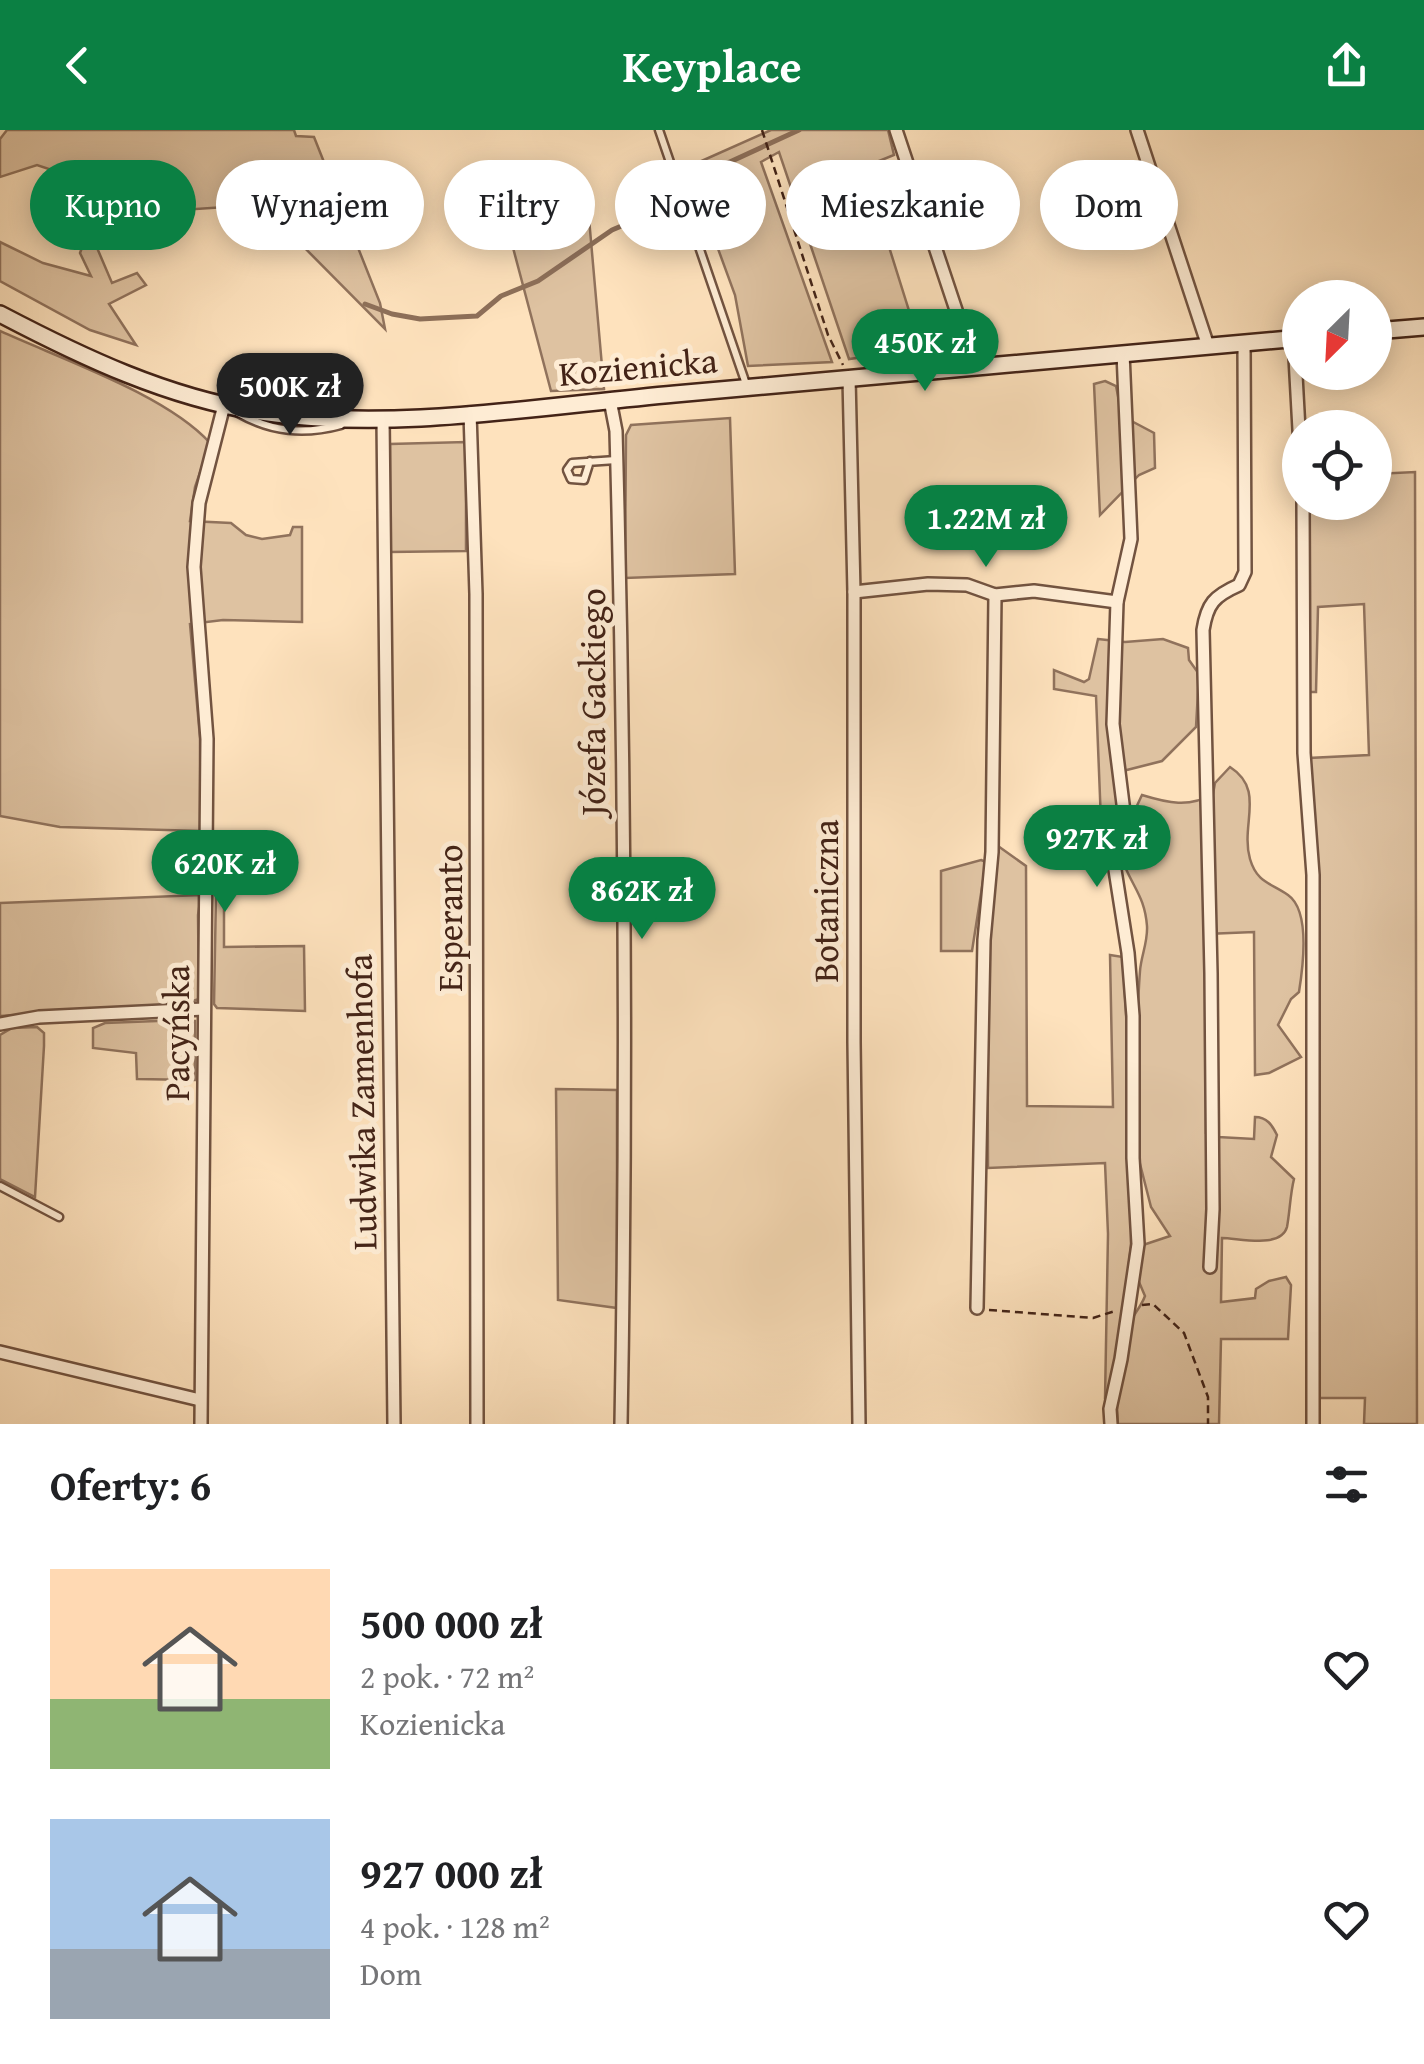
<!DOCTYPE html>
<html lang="pl">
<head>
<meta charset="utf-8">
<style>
  body { margin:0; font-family:"Gentium Book Plus",serif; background:#f2f2f2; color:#202124; height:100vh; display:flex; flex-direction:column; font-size:38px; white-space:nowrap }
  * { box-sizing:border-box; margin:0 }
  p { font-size:32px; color:#757577 }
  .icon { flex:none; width:55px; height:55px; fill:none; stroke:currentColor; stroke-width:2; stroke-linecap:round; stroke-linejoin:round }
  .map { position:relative; height:1294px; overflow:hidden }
  .side { display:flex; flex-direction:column; background:#fff; flex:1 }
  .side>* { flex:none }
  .banner { position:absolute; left:30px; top:30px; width:1365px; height:90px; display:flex; gap:20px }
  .needle { width:65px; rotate:204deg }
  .buttons { position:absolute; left:1282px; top:150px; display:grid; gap:20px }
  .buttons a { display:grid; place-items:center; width:110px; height:110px; border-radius:50%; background:#fff; box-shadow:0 5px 25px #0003; font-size:50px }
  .price { position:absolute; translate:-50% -85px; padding:0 22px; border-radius:35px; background:#0b8043; color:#fff; font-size:32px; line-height:65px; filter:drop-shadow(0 2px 5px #0008) }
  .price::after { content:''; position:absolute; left:50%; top:60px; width:30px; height:22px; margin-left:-15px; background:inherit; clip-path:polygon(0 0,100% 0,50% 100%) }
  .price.active { background:#222; color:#fff }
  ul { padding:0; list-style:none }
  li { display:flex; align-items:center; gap:30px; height:250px; padding:0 50px }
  li span { display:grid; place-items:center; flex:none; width:280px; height:200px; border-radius:0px; color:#555 }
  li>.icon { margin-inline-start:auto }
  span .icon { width:120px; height:120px; fill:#fffc; stroke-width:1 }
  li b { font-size:42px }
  h2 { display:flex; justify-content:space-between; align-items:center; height:120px; padding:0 50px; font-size:42px }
  .chip { padding:0 35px; border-radius:45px; background:#fff; box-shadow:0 5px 25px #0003; font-size:35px; line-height:90px }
  .chip.active { background:#0b8043; color:#fff }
  header { display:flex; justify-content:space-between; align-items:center; height:130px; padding:0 50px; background:#0b8043; color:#fff; font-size:45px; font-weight:600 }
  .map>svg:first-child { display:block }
  .green { fill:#dec2a1; stroke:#90725c; stroke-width:2.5 }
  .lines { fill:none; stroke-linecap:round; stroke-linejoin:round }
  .stream { stroke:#8d6f59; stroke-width:5 }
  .lane-casing { stroke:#725340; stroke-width:11 }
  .street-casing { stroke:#725340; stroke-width:16 }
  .secondary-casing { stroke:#432317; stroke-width:20 }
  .path { stroke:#432317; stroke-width:2.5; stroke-dasharray:8 5; stroke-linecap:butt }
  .lane { stroke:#feecd4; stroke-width:6 }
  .street { stroke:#feecd4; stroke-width:11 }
  .secondary { stroke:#feecd4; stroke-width:15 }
  .labels { text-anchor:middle; stroke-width:10; stroke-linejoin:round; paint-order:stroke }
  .street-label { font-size:35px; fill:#432317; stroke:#feecd4 }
</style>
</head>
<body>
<header><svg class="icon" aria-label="back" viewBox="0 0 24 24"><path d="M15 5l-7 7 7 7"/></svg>Keyplace<svg class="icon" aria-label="share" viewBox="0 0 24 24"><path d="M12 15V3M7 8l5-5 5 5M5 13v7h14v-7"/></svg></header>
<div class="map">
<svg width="1424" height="1294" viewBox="0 0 1424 1294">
  <rect width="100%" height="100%" fill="#fee2bd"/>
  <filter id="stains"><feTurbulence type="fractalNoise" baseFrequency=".002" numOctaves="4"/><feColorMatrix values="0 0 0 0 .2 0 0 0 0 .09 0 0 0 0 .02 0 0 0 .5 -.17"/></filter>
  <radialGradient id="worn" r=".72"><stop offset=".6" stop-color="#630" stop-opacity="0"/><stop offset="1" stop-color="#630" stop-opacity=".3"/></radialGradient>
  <g class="green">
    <path d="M7,0h287l2,6 18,1 66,166 5,26 -97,-98 -31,-26 -91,6 -16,-32 -33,-13 -48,38 -11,-32 -21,-7 -37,12v-38z"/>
    <path d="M771,0h117l6,25 -30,12 57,182 -72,10 -70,-207 -18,10 71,200 -84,4 -13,-71 -47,-128z"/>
    <path d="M588,77l16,182 -53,2 -44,-166z"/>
    <path d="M89,99l23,54 25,-10 9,12 -37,19 27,41 -46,-15 -90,-49v-39l43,21 48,13 -11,-23z"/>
    <path d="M0,201c61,28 167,64 210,112l-15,44 -5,34 41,2 15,12 16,4 28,-4 3,-8h9v95l-79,-2 -33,4 10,114 1,93 -141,-4 -60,-11z"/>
    <path d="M1105,251l11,5 6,30 32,17 1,35 -16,7 -39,40 -6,-131z"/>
    <path d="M730,288l5,156 -110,4 1,-143 5,-10z"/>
    <path d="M466,312v109l-76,1v-108z"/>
    <path d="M1415,342l2,952h-53l1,-26h-47l-9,-640 60,-3 -5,-151 -46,3 -2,85h-7l-2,-189 68,-1v-28z"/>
    <path d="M1098,509l27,3 38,-3 25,9 1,12 10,14 -3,53 -34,34 -47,12 4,36 -4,20 -14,-7 -5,-126 -42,-7v-19l30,12 5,-3z"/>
    <path d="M1230,637c36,23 10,57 20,92 7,24 21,24 38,36 23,16 15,72 11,97l-8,7 -13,26 23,32 -32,16 -14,2 -1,-143 -48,2v199l12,4 36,2 1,-22c12,0 17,8 22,18l-6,22 23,22c-4,16 -4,32 -7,48 -6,22 -48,11 -65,11l-1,64 34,-4 1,-9 13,-8 17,-4 5,8 -3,54h-67l-2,85h-101c-3,-31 0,-70 11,-99 4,-10 12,-18 16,-29l-9,-21 7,-30 27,-9 -19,-29 -11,-43 -8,-6 -1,88 -15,126 -11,27 3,-165 -3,-71 -117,5 -1,-199 11,-123 28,20 1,240 86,1 -3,-152 13,2 6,113c10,-38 8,-61 11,-99 1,-15 8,-29 7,-45 -2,-26 -11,-35 -21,-57 -10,-23 6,-53 16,-74 26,8 47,13 71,-1l2,-11z"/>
    <path d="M981,730l5,2 -14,89h-31v-80z"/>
    <path d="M216,764h8v53l80,-1 1,65 -88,-3 -3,-4z"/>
    <path d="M201,765l-3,20 1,84 -22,7 -177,10v-113z"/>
    <path d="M157,891h38v59l-58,-1 -1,-26 -43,-5v-20l12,-5z"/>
    <path d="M37,897l7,6v13l-9,151 -35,-18v-144l12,-7z"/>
    <path d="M556,959l61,1v218l-59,-8z"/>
  </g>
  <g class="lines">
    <g class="stream">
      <path d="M695,48l104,-48"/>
      <path d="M365,174l27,10 28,5 57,-3 24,-20 37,-15 74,-51 40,-17 24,-22"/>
    </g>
    <defs>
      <g id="lane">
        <path d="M659,0l87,254"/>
        <path d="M238,283c34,19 66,22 103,12"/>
        <path d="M590,331l-6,19 -13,-1 -4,-9 5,-7 44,-3"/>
        <path d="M0,1056l59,31"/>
      </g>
      <g id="street">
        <path d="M896,0l79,237"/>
        <path d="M1137,0l71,216"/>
        <path d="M1294,209l6,109"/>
        <path d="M849,248l5,214v450l5,382"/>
        <path d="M610,270l6,31c9,331 11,662 5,993"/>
        <path d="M470,283l6,181 1,830"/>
        <path d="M383,289l11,1005"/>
        <path d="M1303,372l1,251 9,122v549"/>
        <path d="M854,462l74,-8 39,1 28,10 39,-4 83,11"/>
        <path d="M0,894l39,-7 165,-8"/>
        <path d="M1210,1137l3,-58 -2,-236 -8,-343c4,-26 11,-34 36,-45l6,-13 -1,-229"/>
        <path d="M977,1178l7,-368 8,-88 3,-257"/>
        <path d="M0,1222l200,48"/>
        <path d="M201,1294l6,-685 -13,-172 5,-64 25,-98"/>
        <path d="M1111,1294l-1,-15 11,-50 17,-115 -5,-86v-142l-5,-63 -13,-83 10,-50 -12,-96 4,-122 14,-63 -8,-186"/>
      </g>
      <g id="secondary">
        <path d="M0,184c82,43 168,84 261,98 132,20 280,-6 414,-18 208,-19 417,-37 625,-56"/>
        <path d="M1375,201l49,-4"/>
      </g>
    </defs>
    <use href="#lane" class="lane-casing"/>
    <use href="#street" class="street-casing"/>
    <use href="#secondary" class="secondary-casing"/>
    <g class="path">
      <path d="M762,0l66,205 15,30"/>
      <path d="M1142,1175l11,-1 31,29 24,64v27"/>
      <path d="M989,1180l104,8 22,-7"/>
    </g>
    <use href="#lane" class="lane"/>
    <use href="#street" class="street"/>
    <use href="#secondary" class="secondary"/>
  </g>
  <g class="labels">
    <g class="street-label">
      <text transform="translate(638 237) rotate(-5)" y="12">Kozienicka</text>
      <text transform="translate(593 572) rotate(-90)" y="12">Józefa Gackiego</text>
      <text transform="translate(826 771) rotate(-90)" y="12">Botaniczna</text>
      <text transform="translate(450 788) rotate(-90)" y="12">Esperanto</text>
      <text transform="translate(177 903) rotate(-90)" y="12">Pacyńska</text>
      <text transform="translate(362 972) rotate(-91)" y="12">Ludwika Zamenhofa</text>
    </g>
  </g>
  <rect width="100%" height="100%" filter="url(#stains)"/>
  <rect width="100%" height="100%" fill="url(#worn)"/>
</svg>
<div class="buttons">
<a><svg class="needle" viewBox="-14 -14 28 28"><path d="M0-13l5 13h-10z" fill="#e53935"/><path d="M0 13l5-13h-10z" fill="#757577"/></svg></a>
<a><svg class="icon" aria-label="locate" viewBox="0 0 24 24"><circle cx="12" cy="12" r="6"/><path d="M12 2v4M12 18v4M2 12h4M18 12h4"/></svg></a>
</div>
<b class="price" style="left:925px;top:264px">450K zł</b>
<b class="price active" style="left:290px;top:308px">500K zł</b>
<b class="price" style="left:986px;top:440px">1.22M zł</b>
<b class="price" style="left:1097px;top:760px">927K zł</b>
<b class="price" style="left:225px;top:785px">620K zł</b>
<b class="price" style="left:642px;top:812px">862K zł</b>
<div class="banner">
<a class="chip active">Kupno</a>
<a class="chip">Wynajem</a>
<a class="chip">Filtry</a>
<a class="chip">Nowe</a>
<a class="chip">Mieszkanie</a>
<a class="chip">Dom</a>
</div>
</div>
<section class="side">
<h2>Oferty: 6<svg class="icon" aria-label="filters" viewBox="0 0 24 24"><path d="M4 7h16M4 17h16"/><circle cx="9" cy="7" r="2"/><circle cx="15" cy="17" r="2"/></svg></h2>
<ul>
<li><span style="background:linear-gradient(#ffd9b3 65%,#8fb573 0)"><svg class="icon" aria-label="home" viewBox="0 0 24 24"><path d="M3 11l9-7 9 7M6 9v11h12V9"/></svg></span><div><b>500 000 zł</b><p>2 pok. · 72 m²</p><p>Kozienicka</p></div><svg class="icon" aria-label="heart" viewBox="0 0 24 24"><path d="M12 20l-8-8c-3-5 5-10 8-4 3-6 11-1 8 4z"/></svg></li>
<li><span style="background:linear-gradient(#a9c7e8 65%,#9aa5b1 0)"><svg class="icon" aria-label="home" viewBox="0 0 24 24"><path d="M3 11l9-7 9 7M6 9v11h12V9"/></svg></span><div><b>927 000 zł</b><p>4 pok. · 128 m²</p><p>Dom</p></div><svg class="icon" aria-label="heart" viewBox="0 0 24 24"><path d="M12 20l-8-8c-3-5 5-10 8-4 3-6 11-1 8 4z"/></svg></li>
</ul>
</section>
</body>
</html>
